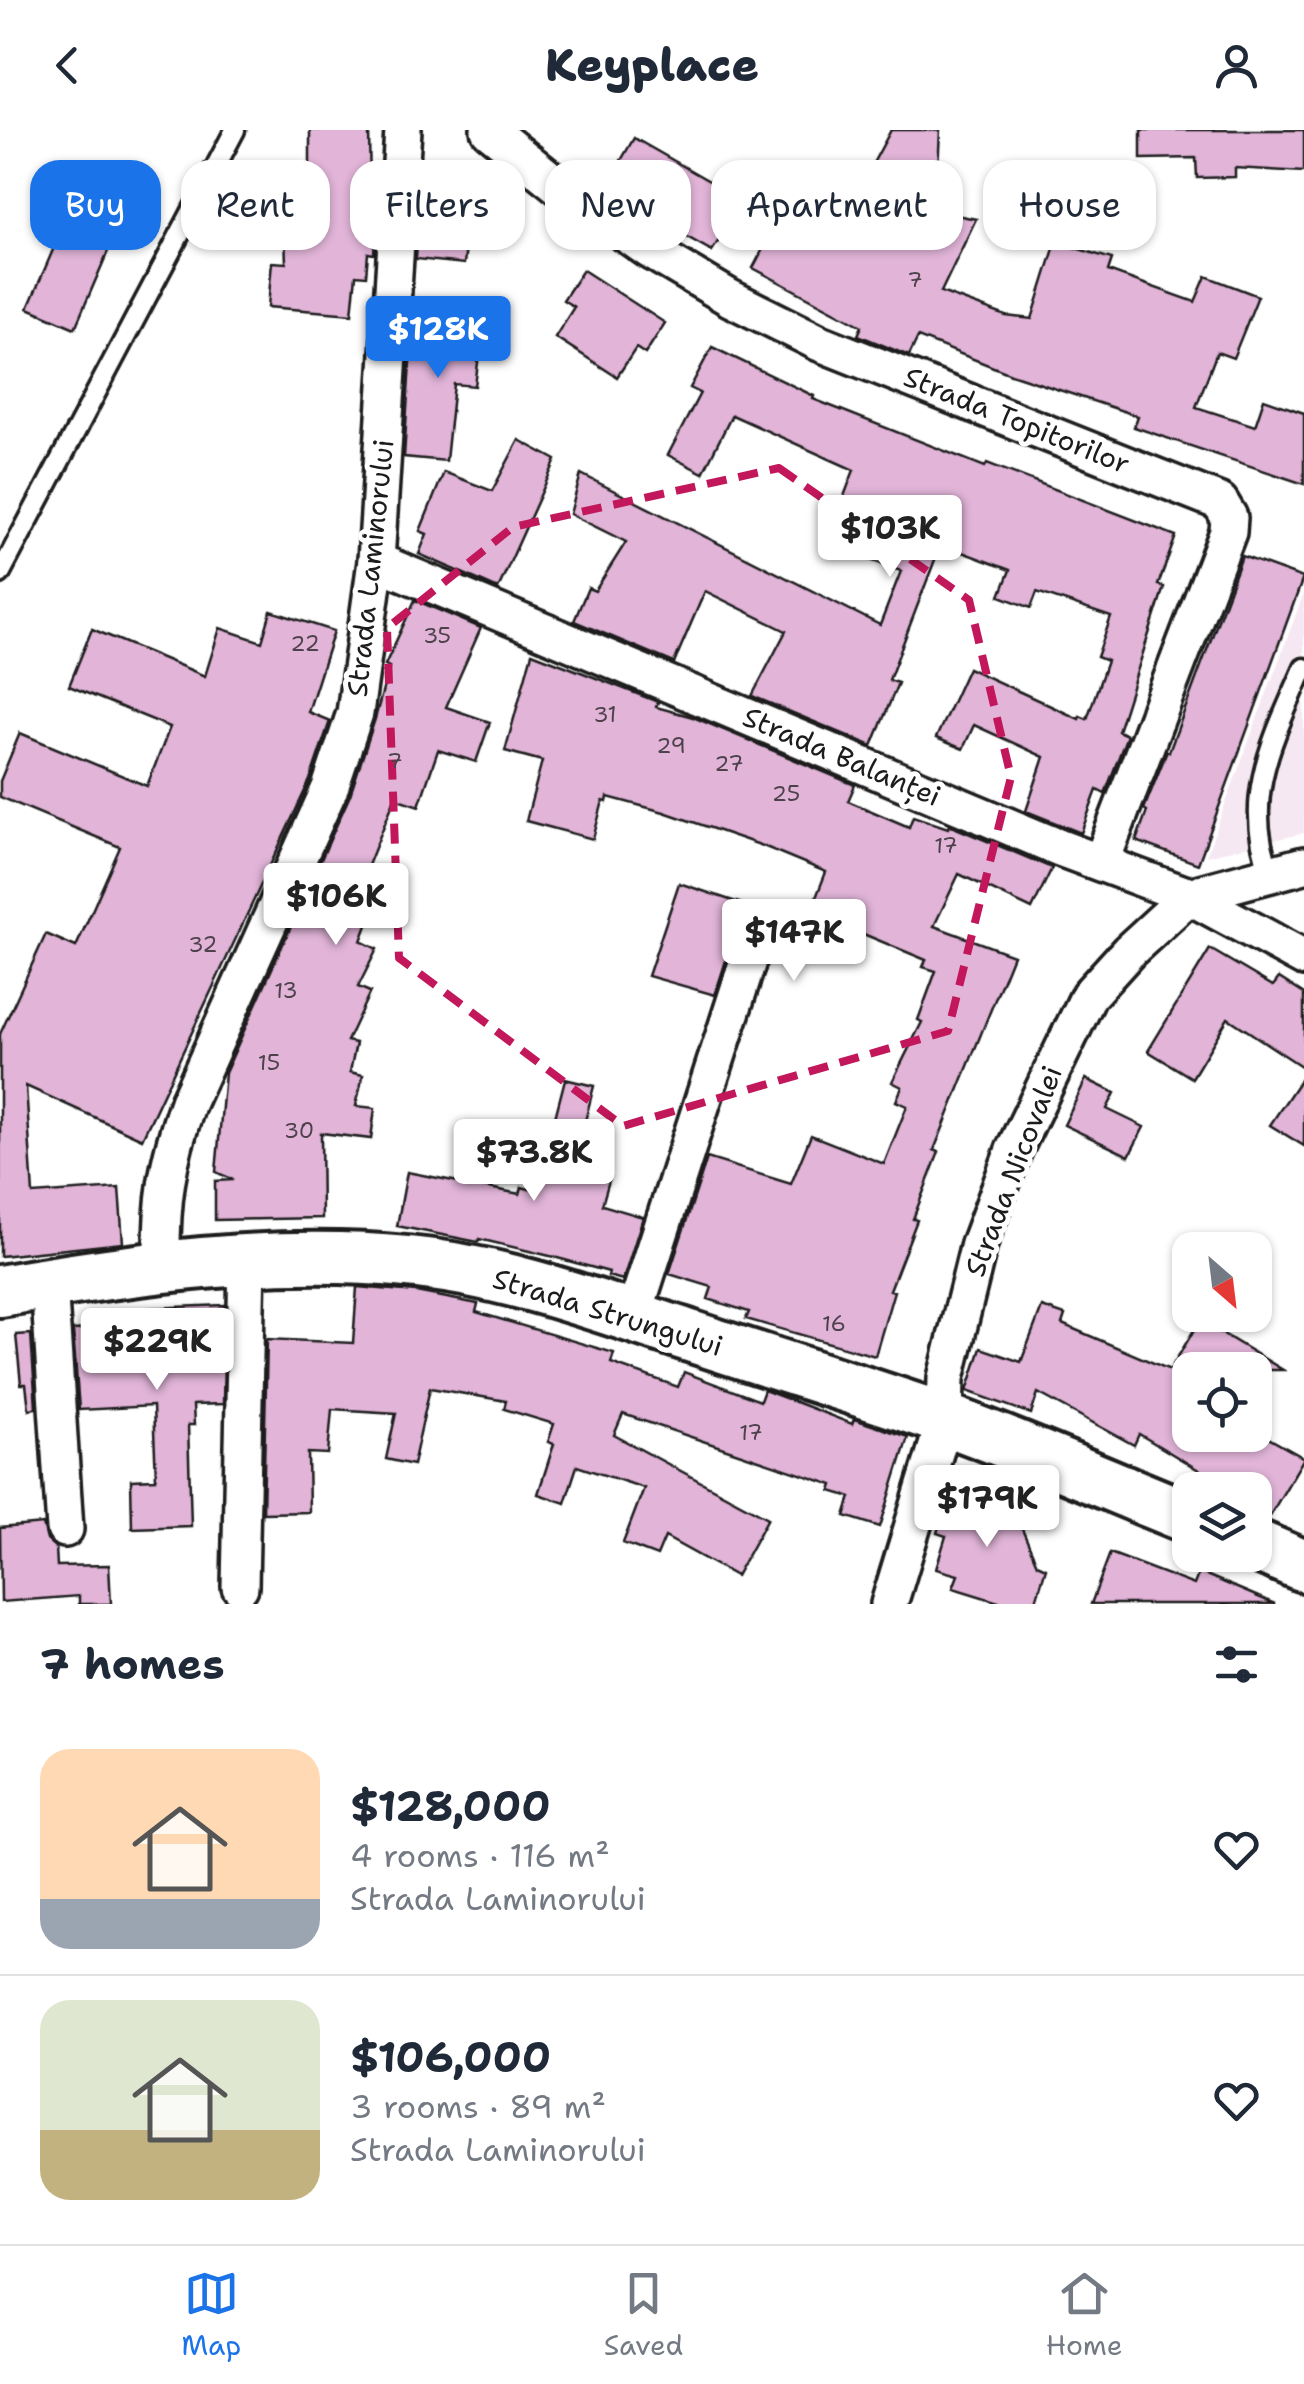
<!DOCTYPE html>
<html lang="en">
<head>
<meta charset="utf-8">
<style>
  body { margin:0; font-family:"Shantell Sans",sans-serif; background:#f6f6f7; color:#1f2937; height:100vh; display:flex; flex-direction:column; font-size:38px; white-space:nowrap }
  * { box-sizing:border-box; margin:0 }
  p { font-size:32px; color:#747a83 }
  .icon { flex:none; width:55px; height:55px; fill:none; stroke:currentColor; stroke-width:2; stroke-linecap:round; stroke-linejoin:round }
  .map { position:relative; height:1474px; overflow:hidden }
  .side { display:flex; flex-direction:column; background:#fff; flex:1 }
  .side>* { flex:none }
  .hud { position:absolute; left:30px; top:30px; width:1245px; height:90px; display:flex; gap:20px }
  .needle { width:65px; rotate:152deg }
  .tools { position:absolute; left:1172px; top:1102px; display:grid; gap:20px }
  .tools a { display:grid; place-items:center; width:100px; height:100px; border-radius:20px; background:#fff; box-shadow:0 2px 8px #0004; font-size:50px }
  .price { position:absolute; translate:-50% -85px; padding:0 22px; border-radius:10px; background:#fff; color:#222; font-size:32px; line-height:65px; filter:drop-shadow(0 2px 5px #0008) }
  .price::after { content:''; position:absolute; left:50%; top:60px; width:30px; height:22px; margin-left:-15px; background:inherit; clip-path:polygon(0 0,100% 0,50% 100%) }
  .price.current { background:#1a73e8; color:#fff }
  ul { padding:0; list-style:none }
  li { display:flex; align-items:center; gap:30px; height:250px; padding:0 40px }
  li+li { border-top:2px solid #e0e1e3 }
  li span { display:grid; place-items:center; flex:none; width:280px; height:200px; border-radius:30px; color:#555 }
  li>.icon { margin-inline-start:auto }
  span .icon { width:120px; height:120px; fill:#fffc; stroke-width:1 }
  li b { font-size:42px }
  h2 { display:flex; justify-content:space-between; align-items:center; height:120px; padding:0 40px; font-size:42px }
  .chip { padding:0 35px; border-radius:30px; background:#fff; box-shadow:0 2px 8px #0004; font-size:35px; line-height:90px }
  .chip.current { background:#1a73e8; color:#fff }
  header { display:flex; justify-content:space-between; align-items:center; height:130px; padding:0 40px; background:#fff; font-size:45px; font-weight:800 }
  .menu { display:flex; justify-content:space-around; align-items:center; height:140px; border-top:2px solid #e0e1e3; background:#fff; font-size:28px; color:#747a83 }
  .menu a { display:grid; justify-items:center; gap:5px }
  .menu .current { color:#1a73e8 }
  .map>svg:first-child { display:block }
  .built { fill:#f6e8f3 }
  .building { fill:#e1b4d8; stroke:#1c1c1c; stroke-width:2.5 }
  .lines { fill:none; stroke-linecap:round; stroke-linejoin:round }
  .lane-casing { stroke:#1c1c1c; stroke-width:25 }
  .street-casing { stroke:#1c1c1c; stroke-width:42 }
  .secondary-casing { stroke:#1c1c1c; stroke-width:58 }
  .lane { stroke:#fff; stroke-width:18 }
  .street { stroke:#fff; stroke-width:35 }
  .secondary { stroke:#fff; stroke-width:50 }
  .marked { fill:none; stroke:#c2185b; stroke-width:8; stroke-dasharray:20 12; stroke-linejoin:round }
  .labels { text-anchor:middle; stroke-width:10; stroke-linejoin:round; paint-order:stroke }
  .number-label { font-size:22px; fill:#4d424b }
  .street-label { font-size:28px; fill:#1c1c1c; stroke:#fff }
</style>
</head>
<body>
<header><svg class="icon" aria-label="back" viewBox="0 0 24 24"><path d="M15 5l-7 7 7 7"/></svg>Keyplace<svg class="icon" aria-label="person" viewBox="0 0 24 24"><circle cx="12" cy="8" r="4"/><path d="M4 21q1-7 8-7t8 7"/></svg></header>
<div class="map">
<svg width="1304" height="1474" viewBox="0 0 1304 1474">
  <rect width="100%" height="100%" fill="#fff"/>
  <filter id="ink" filterUnits="userSpaceOnUse"><feTurbulence type="fractalNoise" baseFrequency=".01" numOctaves="2"/><feDisplacementMap in="SourceGraphic" scale="20" xChannelSelector="R" yChannelSelector="G"/><feConvolveMatrix kernelMatrix="1 2 1 2 8 2 1 2 1" color-interpolation-filters="sRGB"/></filter>
  <g filter="url(#ink)">
    <path class="built" d="M1304,463v240l-98,23z"/>
    <g class="building">
      <path d="M310,0h59l1,61 8,1 -4,62 -6,-1 -2,23 -10,-1 -4,39 -84,-7 4,-45 14,1 -2,-55 26,-1z"/>
      <path d="M891,0h49l-4,81 40,8 -35,73 65,24 26,3 24,-77 56,17 -4,12 87,31 11,-26 52,20 -25,62 -16,-6 -21,55 59,19 9,-27 40,14v71l-170,-57 4,-11 -127,-42 -93,-37 -9,19 -51,-21 4,-9 -109,-58 31,-59 49,28z"/>
      <path d="M1141,0h163v42l-69,-4v9l-38,1 -1,-20 -55,1z"/>
      <path d="M634,8l110,63 -32,50 -108,-61z"/>
      <path d="M420,67l51,5 -7,62 -48,-5z"/>
      <path d="M68,85l47,20 -40,93 -47,-20z"/>
      <path d="M583,140l82,53 -20,31 -9,-6 -19,29 -62,-40 19,-30 -11,-7z"/>
      <path d="M413,185l70,9 -8,62 -21,-2 -8,77 -42,-4z"/>
      <path d="M712,217l102,49 -1,3 172,68 2,-4 189,73 -18,49 6,2 -46,144 9,4 -22,59 -8,-4 -16,43 -55,-22 18,-54 -70,-32 -11,24 -27,-11 32,-70 111,51 1,-3 7,3 20,-58 -10,-4 14,-40 -74,-25 -6,16 -31,-12 10,-26 -69,-26 -52,136 9,3 -26,63 -120,-50 34,-65 -81,-40 -31,72 -100,-42 14,-33 7,3 31,-49 -56,-28 11,-40 299,151 21,-54 -75,-27 28,-74 -122,-55 -29,58 -35,-18 32,-62 -10,-5z"/>
      <path d="M519,310l37,20 -58,129 -79,-35 8,-20 -7,-3 24,-59 48,19z"/>
      <path d="M1242,426l61,22 -105,286 -62,-23 11,-30 -3,-2 23,-58 2,1z"/>
      <path d="M415,470l66,28 -35,79 44,15 -14,40 -38,-12 -19,56 -24,-8 -34,85 19,8 -19,50 16,8 -19,38 12,5 -23,49 9,2 -6,29 13,3 -7,31 19,2 -4,31 -50,-6 1,85 -107,2v-39l18,-1 -17,-8 9,-99 125,-278 25,-76 14,-52 -4,-2z"/>
      <path d="M271,481l63,20 -26,81 22,9 -20,59 -168,359 -116,-53 7,108 86,-6 4,55 -123,13v-222l46,-100 30,13 44,-100 -120,-50v-16l20,-48 127,53 23,-59 -101,-41 23,-57 113,47 15,-48 42,14z"/>
      <path d="M532,523l126,49 -2,5 37,10 162,68 -7,16 61,26 4,-11 35,12 1,-3 103,43 -20,41 -73,-35 -25,52 79,29 -79,195 5,2 -26,67 4,1 -27,70 4,1 -19,65 -129,-37 3,-7 -41,-13 4,-12 -43,-13 38,-116 84,26 20,-49 73,29 23,-58 -11,-5 6,-14 -10,-5 30,-60 -4,-2 18,-49 -13,-4 3,-7 -70,-29 -2,6 -46,-19 18,-46 -63,-26 -99,-34 -56,-15 -1,5 -4,-1 -10,38 -67,-18 16,-60 -37,-10z"/>
      <path d="M679,753l72,24 -14,19 -22,69 -67,-19z"/>
      <path d="M1210,819l63,37 6,-8 25,16v74l-76,-50 -36,60 -44,-27z"/>
      <path d="M1304,944v72l-34,-21z"/>
      <path d="M565,949l29,7 -21,82 37,9 -8,28 41,12 -20,63 -15,-4 1,-4 -59,-16 -71,-17 -1,3 -81,-16 10,-54 113,22 2,-7 14,4z"/>
      <path d="M1086,949l29,14 -8,16 37,18 -15,29 -65,-31z"/>
      <path d="M357,1157l59,5 62,12 -2,8 138,41 -3,10 67,24 6,-15 76,29 4,-11 88,34 2,-5 54,18 -28,90 -35,-11 6,-19 -20,-6 2,-6 -210,-71 -9,21 154,83 -32,58 -71,-39 -8,19 -34,-13 21,-55 -67,-22 -12,37 -27,-9 16,-50 -6,-2 6,-18 -50,-15 2,-8 -76,-13 -17,77 -27,-6 10,-46 -64,-4 -4,45 -20,-1 1,59 -46,1 4,-174 86,4z"/>
      <path d="M225,1175l-2,99 -30,1 1,20h-6l3,101 -59,2 -1,-48 25,-1 -3,-73 -74,4 -6,-80 78,-5 -1,-17z"/>
      <path d="M1042,1177l23,8 -3,9 108,46 30,-50 83,50h-93v65h73l41,23 -36,61 -13,-2v-27h-23l-93,-56 -5,11 -96,-52 -7,21 -64,-23 14,-43 40,14z"/>
      <path d="M31,1204l5,74 -7,1 -3,-25h-5l-5,-49z"/>
      <path d="M953,1352l44,10 -9,25 34,12 15,35 9,4 -11,36h-30l-52,-16 5,-13 -22,-6 10,-33 -9,-3z"/>
      <path d="M43,1394l4,16 9,8 1,18 52,-1 2,39h-32v-8l-78,6 -1,-74z"/>
      <path d="M1110,1423l84,32 5,-13 76,32h-184z"/>
    </g>
    <g class="lines">
      <defs>
        <g id="lane">
          <path d="M0,444l235,-444"/>
          <path d="M1271,744c-31,-75 3,-137 33,-206"/>
        </g>
        <g id="street">
          <path d="M489,0l77,62 83,58 81,48 90,45 400,159 9,15 -1,15 -127,331"/>
          <path d="M376,431l684,287 129,48 115,62"/>
          <path d="M162,1138c-1,-66 4,-104 26,-166l142,-314 25,-75 21,-152 27,-431"/>
          <path d="M49,1153l16,246"/>
          <path d="M633,1187l124,-384"/>
          <path d="M240,1457l7,-326"/>
          <path d="M889,1474l56,-184 1,-42 33,-134 35,-94 75,-155 40,-44 60,-55 115,-31"/>
        </g>
        <g id="secondary">
          <path d="M0,1161c133,-23 272,-42 407,-29 100,9 197,46 292,77 82,27 164,52 245,80 83,30 164,66 246,99"/>
          <path d="M1255,1415l49,21"/>
        </g>
      </defs>
      <use href="#lane" class="lane-casing"/>
      <use href="#street" class="street-casing"/>
      <use href="#secondary" class="secondary-casing"/>
      <use href="#lane" class="lane"/>
      <use href="#street" class="street"/>
      <use href="#secondary" class="secondary"/>
    </g>
  </g>
  <path class="marked" d="M779,338l190,132 42,177 -63,254 -325,95 -224,-168 -12,-330 126,-101z"/>
  <g class="labels">
    <g class="number-label">
      <text x="915" y="157">7</text>
      <text x="437" y="513">35</text>
      <text x="305" y="521">22</text>
      <text x="605" y="592">31</text>
      <text x="671" y="623">29</text>
      <text x="395" y="638">7</text>
      <text x="729" y="641">27</text>
      <text x="786" y="671">25</text>
      <text x="946" y="723">17</text>
      <text x="203" y="822">32</text>
      <text x="286" y="868">13</text>
      <text x="269" y="940">15</text>
      <text x="299" y="1008">30</text>
      <text x="834" y="1201">16</text>
      <text x="751" y="1310">17</text>
    </g>
    <g class="street-label">
      <text transform="translate(1017 290) rotate(22)" y="10">Strada Topitorilor</text>
      <text transform="translate(370 438) rotate(-84)" y="10">Strada Laminorului</text>
      <text transform="translate(842 626) rotate(23)" y="10">Strada Balanței</text>
      <text transform="translate(1013 1041) rotate(-69)" y="10">Strada Nicovalei</text>
      <text transform="translate(608 1182) rotate(17)" y="10">Strada Strungului</text>
    </g>
  </g>
</svg>
<div class="tools">
<a><svg class="needle" viewBox="-14 -14 28 28"><path d="M0-13l5 13h-10z" fill="#e53935"/><path d="M0 13l5-13h-10z" fill="#747a83"/></svg></a>
<a><svg class="icon" aria-label="locate" viewBox="0 0 24 24"><circle cx="12" cy="12" r="6"/><path d="M12 2v4M12 18v4M2 12h4M18 12h4"/></svg></a>
<a><svg class="icon" aria-label="layers" viewBox="0 0 24 24"><path d="M12 4l9 5-9 5-9-5zM3 14l9 5 9-5"/></svg></a>
</div>
<b class="price current" style="left:438px;top:251px">$128K</b>
<b class="price" style="left:890px;top:450px">$103K</b>
<b class="price" style="left:336px;top:818px">$106K</b>
<b class="price" style="left:794px;top:854px">$147K</b>
<b class="price" style="left:534px;top:1074px">$73.8K</b>
<b class="price" style="left:157px;top:1263px">$229K</b>
<b class="price" style="left:987px;top:1420px">$179K</b>
<div class="hud">
<a class="chip current">Buy</a>
<a class="chip">Rent</a>
<a class="chip">Filters</a>
<a class="chip">New</a>
<a class="chip">Apartment</a>
<a class="chip">House</a>
</div>
</div>
<section class="side">
<h2>7 homes<svg class="icon" aria-label="filters" viewBox="0 0 24 24"><path d="M4 7h16M4 17h16"/><circle cx="9" cy="7" r="2"/><circle cx="15" cy="17" r="2"/></svg></h2>
<ul>
<li><span style="background:linear-gradient(#ffd9b3 75%,#9aa5b1 0)"><svg class="icon" aria-label="home" viewBox="0 0 24 24"><path d="M3 11l9-7 9 7M6 9v11h12V9"/></svg></span><div><b>$128,000</b><p>4 rooms · 116 m²</p><p>Strada Laminorului</p></div><svg class="icon" aria-label="heart" viewBox="0 0 24 24"><path d="M12 20l-8-8c-3-5 5-10 8-4 3-6 11-1 8 4z"/></svg></li>
<li><span style="background:linear-gradient(#dfe7d0 65%,#c2b280 0)"><svg class="icon" aria-label="home" viewBox="0 0 24 24"><path d="M3 11l9-7 9 7M6 9v11h12V9"/></svg></span><div><b>$106,000</b><p>3 rooms · 89 m²</p><p>Strada Laminorului</p></div><svg class="icon" aria-label="heart" viewBox="0 0 24 24"><path d="M12 20l-8-8c-3-5 5-10 8-4 3-6 11-1 8 4z"/></svg></li>
</ul>
</section>
<nav class="menu">
<a class="current"><svg class="icon" aria-label="map" viewBox="0 0 24 24"><path d="M3 6l6-2 6 2 6-2v14l-6 2-6-2-6 2zM9 4v14M15 6v14"/></svg>Map</a>
<a><svg class="icon" aria-label="saved" viewBox="0 0 24 24"><path d="M7 4h10v16l-5-4-5 4z"/></svg>Saved</a>
<a><svg class="icon" aria-label="home" viewBox="0 0 24 24"><path d="M3 11l9-7 9 7M6 9v11h12V9"/></svg>Home</a>
</nav>
</body>
</html>
